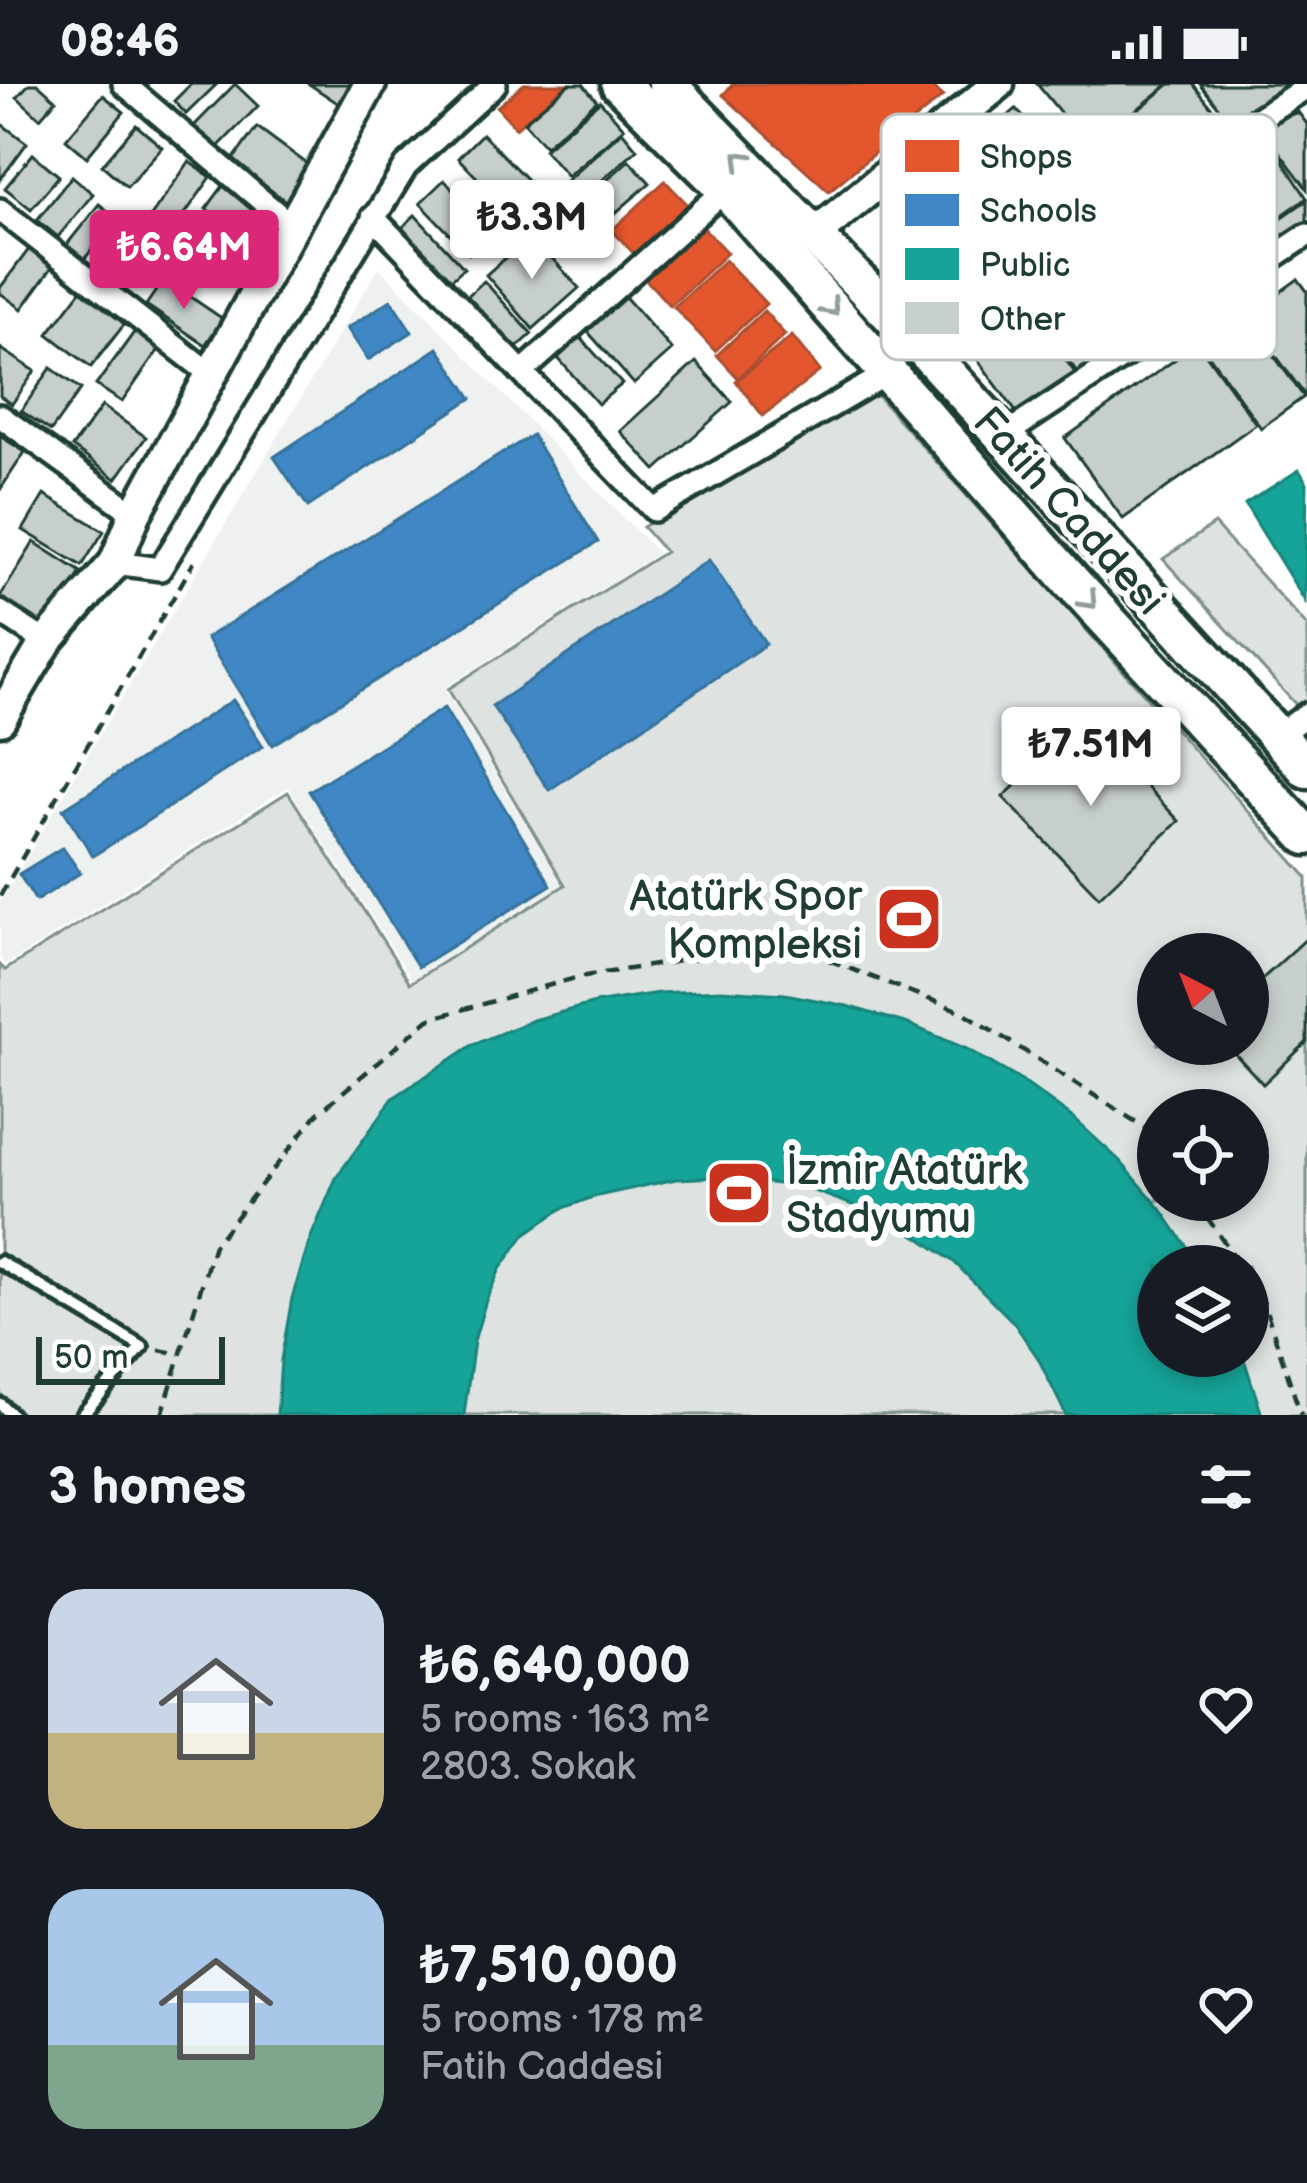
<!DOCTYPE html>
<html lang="en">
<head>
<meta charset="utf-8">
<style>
  body { margin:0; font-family:"Balsamiq Sans",sans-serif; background:#242831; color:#f1f3f6; height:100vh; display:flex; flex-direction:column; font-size:45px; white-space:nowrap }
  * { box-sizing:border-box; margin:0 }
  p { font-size:39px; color:#9ea1a6 }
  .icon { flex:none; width:66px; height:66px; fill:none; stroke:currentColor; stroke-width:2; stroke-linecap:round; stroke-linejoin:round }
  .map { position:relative; height:1331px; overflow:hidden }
  .panel { display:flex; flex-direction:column; background:#171b24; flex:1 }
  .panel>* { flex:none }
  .needle { width:78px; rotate:318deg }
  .buttons { position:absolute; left:1137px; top:849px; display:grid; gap:24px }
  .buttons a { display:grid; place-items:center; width:132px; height:132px; border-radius:50%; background:#171b24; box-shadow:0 6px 18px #0003; font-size:60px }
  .scale { position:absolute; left:36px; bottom:30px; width:189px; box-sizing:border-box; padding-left:12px; border:6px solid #1f3d34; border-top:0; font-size:33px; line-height:42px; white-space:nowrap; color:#1f3d34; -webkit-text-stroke:9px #fff; paint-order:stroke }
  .price { position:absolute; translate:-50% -102px; padding:0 27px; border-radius:12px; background:#fff; color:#222; font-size:39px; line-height:78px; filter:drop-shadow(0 3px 6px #0008) }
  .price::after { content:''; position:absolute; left:50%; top:72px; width:36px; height:27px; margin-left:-18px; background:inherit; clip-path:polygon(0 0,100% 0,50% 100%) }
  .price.on { background:#db2777; color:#fff }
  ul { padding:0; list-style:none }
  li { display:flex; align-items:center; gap:36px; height:300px; padding:0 48px }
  li span { display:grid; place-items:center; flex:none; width:336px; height:240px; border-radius:36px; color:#555 }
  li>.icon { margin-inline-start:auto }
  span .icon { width:144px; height:144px; fill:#fffc; stroke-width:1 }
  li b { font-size:51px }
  h2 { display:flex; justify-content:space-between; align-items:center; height:144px; padding:0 48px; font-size:51px }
  .status { display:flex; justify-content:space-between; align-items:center; height:84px; padding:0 60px; background:#171b24; direction:ltr }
  .status svg { height:33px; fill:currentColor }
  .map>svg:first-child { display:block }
  .built { fill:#eef1f0 }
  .green { fill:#dee3e2; stroke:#7e908b; stroke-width:3; fill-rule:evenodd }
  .shops { fill:#e4572e; stroke:#a94f30; stroke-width:3 }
  .schools { fill:#3f88c5; stroke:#35729a; stroke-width:3 }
  .public { fill:#17a398; stroke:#19847a; stroke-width:3 }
  .building { fill:#c7cfcc; stroke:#1f3d34; stroke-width:3 }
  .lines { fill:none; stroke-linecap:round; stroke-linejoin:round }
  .lane-casing { stroke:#1f3d34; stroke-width:20 }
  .street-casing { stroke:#1f3d34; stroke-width:30 }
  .secondary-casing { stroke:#1f3d34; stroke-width:39 }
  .primary-casing { stroke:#1f3d34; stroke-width:45 }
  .path { stroke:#1f3d34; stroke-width:4.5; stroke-dasharray:12 9; stroke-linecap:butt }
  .lane { stroke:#fff; stroke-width:10 }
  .street { stroke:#fff; stroke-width:21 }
  .secondary { stroke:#fff; stroke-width:30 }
  .primary { stroke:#fff; stroke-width:36 }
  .oneway { stroke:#8f9e9a }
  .labels { text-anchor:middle; stroke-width:12; stroke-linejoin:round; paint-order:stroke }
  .street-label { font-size:42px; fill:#1f3d34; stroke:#fff }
  .poi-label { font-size:42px; fill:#1f3d34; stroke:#fff; text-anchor:end }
  .key { fill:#fff; stroke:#bcc5c2; stroke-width:3 }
  .key-label { font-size:33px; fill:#1f3d34 }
</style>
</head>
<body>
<div class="status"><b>08:46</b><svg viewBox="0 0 49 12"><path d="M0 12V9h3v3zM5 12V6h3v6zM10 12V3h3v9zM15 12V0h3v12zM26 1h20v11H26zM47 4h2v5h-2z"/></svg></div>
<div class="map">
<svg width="1307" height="1331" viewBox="0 0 1307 1331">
  <rect width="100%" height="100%" fill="#fff"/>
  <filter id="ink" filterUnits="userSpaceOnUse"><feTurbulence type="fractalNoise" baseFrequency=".00833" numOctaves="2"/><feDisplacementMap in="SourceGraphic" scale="24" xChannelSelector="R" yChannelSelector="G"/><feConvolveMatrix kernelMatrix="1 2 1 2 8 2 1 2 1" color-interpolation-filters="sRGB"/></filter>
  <g filter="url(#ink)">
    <path class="built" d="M379,183l279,286 -214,135 118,196 -150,95 -124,-192 -282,178 -6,-7v-56z"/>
    <g class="green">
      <path d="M874,308l433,485v538h-1307v-450l5,5 283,-178 122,191 155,-98 -117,-196 217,-137 -22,-25zM1158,870h90v90h-90zM1158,1026h90v90h-90zM1158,1182h90v90h-90z"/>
      <path d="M1214,440l93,102v78l-7,5 -137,-150z"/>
    </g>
    <g class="shops">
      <path d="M524,0h43l-51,44 -19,-21z"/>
      <path d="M733,0h196l14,12 -114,95 -106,-96z"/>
      <path d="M665,97l25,26 -54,49 -24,-26z"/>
      <path d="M699,139l28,30 -57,53 -28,-31z"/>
      <path d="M725,176l41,44 -51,47 -41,-44z"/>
      <path d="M764,227l21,24 -47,43 -21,-23z"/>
      <path d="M792,252l28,35 -57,45 -27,-35z"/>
    </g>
    <g class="schools">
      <path d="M391,216l21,32 -44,28 -21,-32z"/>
      <path d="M438,264l34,50 -164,109 -34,-50z"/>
      <path d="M532,351l66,107 -326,203 -66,-107z"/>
      <path d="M709,476l57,84 -217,146 -57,-84z"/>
      <path d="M233,616l30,46 -170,110 -30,-47z"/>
      <path d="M444,624l107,177 -133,82 -109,-176z"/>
      <path d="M63,763l17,26 -44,28 -17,-27z"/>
    </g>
    <g class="public">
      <path d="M1299,386l8,13 -2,118 -60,-97z"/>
      <path d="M721,906l64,4 62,12 61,18 59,25 55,32 51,37 47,43 41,48 39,57h-42v90h85l19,59h-196l-28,-57 -24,-35 -60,-61 -34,-24 -37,-22 -80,-29 -84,-10 -43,2 -83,18 -32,12 -36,25 -25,35 -14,31 -12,41 -10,74h-187l4,-55 11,-62 19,-61 25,-59 57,-80 81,-54 59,-24 62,-17 63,-10z"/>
    </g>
    <g class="building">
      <path d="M29,0h9l18,16 -16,18 -23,-21z"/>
      <path d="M191,0h26l-31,30 -12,-13z"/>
      <path d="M235,0l23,22 -44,45 -23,-22z"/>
      <path d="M309,0h47l-14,22z"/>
      <path d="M569,0h14l14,17 -52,45 -21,-24z"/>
      <path d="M1037,0h132l-80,64z"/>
      <path d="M1170,0h23l38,48 -106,70 -40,-49z"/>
      <path d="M1200,0h88l-54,43z"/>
      <path d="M103,11l21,17 -37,45 -21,-18z"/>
      <path d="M600,17l24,27 -57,48 -23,-27z"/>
      <path d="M1016,25l26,29 -112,100 -32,-37 95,-84 6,7z"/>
      <path d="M1298,28l9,12v65l-47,-63z"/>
      <path d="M0,39l27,20 -27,37z"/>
      <path d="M1258,39l49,75 -56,39 -52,-72z"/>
      <path d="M136,41l26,22 -35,40 -25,-22z"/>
      <path d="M257,43l57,42 -26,34 -56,-42z"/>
      <path d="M622,47l15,18 -55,49 -16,-17z"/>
      <path d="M482,50l57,58 -25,24 -56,-58z"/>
      <path d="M33,70l26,22 -28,33 -26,-21z"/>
      <path d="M629,76l21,23 -46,40 -20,-22z"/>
      <path d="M189,78l22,15 -38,54 -22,-15z"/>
      <path d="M72,92l21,18 -35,43 -21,-17z"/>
      <path d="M444,96l49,51 -24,23 -49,-51z"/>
      <path d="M223,102l50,38 -17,22 -50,-37z"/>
      <path d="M1307,116v29l-42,30 -14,-20z"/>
      <path d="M99,120l18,14 -34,43 -18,-14z"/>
      <path d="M415,131l49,53 -17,15 -48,-52z"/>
      <path d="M207,135l49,37 -17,24 -50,-37z"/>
      <path d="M144,146l20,17 -37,41 -20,-18z"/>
      <path d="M531,151l48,53 -46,41 -47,-54z"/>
      <path d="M29,165l24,17 -31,43 -22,-16v-5z"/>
      <path d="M164,195l59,40 -18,26 -59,-40z"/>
      <path d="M1298,195l9,12 -1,106 -59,-81z"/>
      <path d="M1046,196l55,76 -24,16 -54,-76z"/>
      <path d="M484,197l48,53 -21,19 -48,-53z"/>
      <path d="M83,204l44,33 -36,46 -43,-33z"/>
      <path d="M619,206l53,60 -38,34 -53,-60z"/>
      <path d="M1019,211l57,79 -57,42 -58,-79z"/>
      <path d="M1246,233l58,80 -43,31 -57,-80z"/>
      <path d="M573,245l49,55 -24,20 -48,-55z"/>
      <path d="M135,247l25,17 -38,54 -26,-17z"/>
      <path d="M1198,259l58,81 -133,95 -58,-81z"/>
      <path d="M0,264l35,23 -23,33 -12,-8z"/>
      <path d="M696,278l36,40 -76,68 -36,-39z"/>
      <path d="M51,284l30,21 -30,42 -30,-20z"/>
      <path d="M102,322l44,31 -30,42 -44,-32z"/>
      <path d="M0,352l25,16 -25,38z"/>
      <path d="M44,411l60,36 -22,35 -59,-36z"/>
      <path d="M34,458l47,30 -38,61 -43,-28v-8z"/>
      <path d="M1084,636l95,101 -80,76 -96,-100z"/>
      <path d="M1307,854v104l-44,42 -37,-40h22v-52z"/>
    </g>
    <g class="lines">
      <defs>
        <g id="lane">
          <path d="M0,1178l142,85 -60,68"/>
          <path d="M0,1320l12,11"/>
        </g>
        <g id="street">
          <path d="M124,0l170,144"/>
          <path d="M0,126l213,166"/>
          <path d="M373,133l281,293 234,-137"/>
          <path d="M924,265l88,-61 49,-43 246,-158"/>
          <path d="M522,288l204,-183"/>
          <path d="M0,332l135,98"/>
          <path d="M1003,352l304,-201"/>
          <path d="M115,479l45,6 246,-403 89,-82"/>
          <path d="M0,528l46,30"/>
          <path d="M1276,653l31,-23"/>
        </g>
        <g id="secondary">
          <path d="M794,152l21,-2 183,-150"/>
          <path d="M0,635l46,-77 69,-79 20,-49 235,-430"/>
        </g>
        <g id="primary">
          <path d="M620,0l106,105 346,393 235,254"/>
          <path d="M667,0l257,265 383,420"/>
        </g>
      </defs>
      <use href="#lane" class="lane-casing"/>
      <use href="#street" class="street-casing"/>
      <use href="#secondary" class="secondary-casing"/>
      <use href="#primary" class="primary-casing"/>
      <g class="path">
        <path d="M0,812l194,-334"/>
        <path d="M1195,1116l46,66"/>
        <path d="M1248,1191l12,17 41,123"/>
        <path d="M159,1266l21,4"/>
        <path d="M162,1331l52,-170 103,-131 112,-95 150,-42 208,-33 178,69 179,114 14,20"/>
      </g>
      <use href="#lane" class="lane"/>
      <use href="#street" class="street"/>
      <use href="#secondary" class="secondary"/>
      <use href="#primary" class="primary"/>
    </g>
    <defs><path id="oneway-chevron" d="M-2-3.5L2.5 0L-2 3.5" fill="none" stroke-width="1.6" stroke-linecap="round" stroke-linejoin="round" transform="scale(3)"/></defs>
    <g class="oneway">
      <use href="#oneway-chevron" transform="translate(741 75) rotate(-135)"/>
      <use href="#oneway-chevron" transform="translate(831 224) rotate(48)"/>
      <use href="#oneway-chevron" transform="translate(1089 517) rotate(47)"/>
    </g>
  </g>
  <defs>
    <symbol id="stadium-square" viewBox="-11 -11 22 22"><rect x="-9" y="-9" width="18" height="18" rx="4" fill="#c8321e" stroke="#fff"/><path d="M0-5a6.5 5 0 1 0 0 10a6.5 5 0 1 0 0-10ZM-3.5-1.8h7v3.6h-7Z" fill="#fff"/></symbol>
  </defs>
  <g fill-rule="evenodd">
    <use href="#stadium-square" x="871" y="797" width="76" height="76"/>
    <use href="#stadium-square" x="701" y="1071" width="76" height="76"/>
  </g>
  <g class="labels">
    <g class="street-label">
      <text transform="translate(1070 426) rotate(48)" y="15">Fatih Caddesi</text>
    </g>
    <g class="poi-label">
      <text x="862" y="826">Atatürk Spor<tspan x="862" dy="48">Kompleksi</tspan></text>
      <text x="786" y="1100" text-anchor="start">İzmir Atatürk<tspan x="786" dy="48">Stadyumu</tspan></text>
    </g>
  </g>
  <rect x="881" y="30" width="396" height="246" rx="18" class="key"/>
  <rect x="905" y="56" width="54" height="32" fill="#e4572e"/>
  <rect x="905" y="110" width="54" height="32" fill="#3f88c5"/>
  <rect x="905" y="164" width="54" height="32" fill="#17a398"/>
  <rect x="905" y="218" width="54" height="32" fill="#c7cfcc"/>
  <g class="key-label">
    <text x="980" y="84">Shops</text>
    <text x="980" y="138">Schools</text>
    <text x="980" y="192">Public</text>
    <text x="980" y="246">Other</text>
  </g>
</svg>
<div class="buttons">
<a><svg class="needle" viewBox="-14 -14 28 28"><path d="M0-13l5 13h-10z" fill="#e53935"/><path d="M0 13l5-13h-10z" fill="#9ea1a6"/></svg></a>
<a><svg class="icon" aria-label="locate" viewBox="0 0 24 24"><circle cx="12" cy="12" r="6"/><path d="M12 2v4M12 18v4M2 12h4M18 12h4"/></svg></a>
<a><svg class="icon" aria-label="layers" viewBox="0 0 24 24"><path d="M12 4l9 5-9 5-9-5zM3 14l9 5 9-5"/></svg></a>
</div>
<div class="scale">50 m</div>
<b class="price" style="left:532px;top:198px">₺3.3M</b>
<b class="price on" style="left:184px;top:228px">₺6.64M</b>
<b class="price" style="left:1091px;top:725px">₺7.51M</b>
</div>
<section class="panel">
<h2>3 homes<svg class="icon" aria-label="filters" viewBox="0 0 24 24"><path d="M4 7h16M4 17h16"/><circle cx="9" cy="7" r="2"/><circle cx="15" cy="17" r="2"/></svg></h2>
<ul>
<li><span style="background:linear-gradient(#c9d6e8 60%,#c2b280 0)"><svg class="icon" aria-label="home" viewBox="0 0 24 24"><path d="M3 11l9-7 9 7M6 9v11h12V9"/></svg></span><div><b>₺6,640,000</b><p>5 rooms · 163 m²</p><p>2803. Sokak</p></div><svg class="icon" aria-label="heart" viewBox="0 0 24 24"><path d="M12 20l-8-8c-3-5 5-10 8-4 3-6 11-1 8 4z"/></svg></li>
<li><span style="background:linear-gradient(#a9c7e8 65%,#7fa58c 0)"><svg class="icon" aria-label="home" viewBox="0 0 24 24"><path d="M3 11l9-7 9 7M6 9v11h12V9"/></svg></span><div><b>₺7,510,000</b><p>5 rooms · 178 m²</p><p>Fatih Caddesi</p></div><svg class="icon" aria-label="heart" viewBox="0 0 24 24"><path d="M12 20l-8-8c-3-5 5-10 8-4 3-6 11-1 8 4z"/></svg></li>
</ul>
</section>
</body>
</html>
